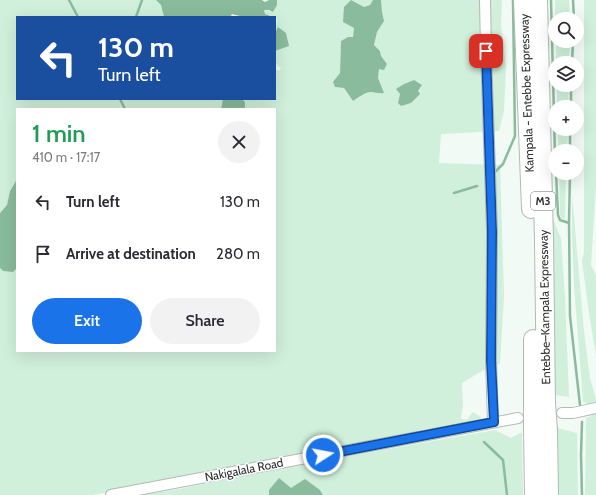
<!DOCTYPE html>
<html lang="en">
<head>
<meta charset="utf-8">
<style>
	body { margin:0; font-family:Cabin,sans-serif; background:#f2f2f3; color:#2b2b33; height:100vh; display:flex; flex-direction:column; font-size:15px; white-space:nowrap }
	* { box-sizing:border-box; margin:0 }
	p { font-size:13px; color:#7c7c81 }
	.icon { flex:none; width:22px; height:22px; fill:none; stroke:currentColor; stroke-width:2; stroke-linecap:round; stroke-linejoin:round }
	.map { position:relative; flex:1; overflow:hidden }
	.side { position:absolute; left:16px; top:108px; width:260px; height:244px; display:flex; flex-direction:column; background:#fff; border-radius:0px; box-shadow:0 4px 16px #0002 }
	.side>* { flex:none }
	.hud { position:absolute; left:16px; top:16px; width:260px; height:84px; border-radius:0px; box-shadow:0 4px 16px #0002; background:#1a4fa0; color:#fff; overflow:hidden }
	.controls { position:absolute; left:548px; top:12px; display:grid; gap:8px }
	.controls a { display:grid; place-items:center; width:36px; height:36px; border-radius:50%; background:#fff; box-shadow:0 4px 16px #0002; font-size:20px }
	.pin { position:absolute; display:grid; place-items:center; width:34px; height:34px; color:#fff; margin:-17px; border-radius:8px; box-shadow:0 2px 6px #0006 }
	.me { position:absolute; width:44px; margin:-22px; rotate:79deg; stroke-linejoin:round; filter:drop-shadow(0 0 3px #0008) }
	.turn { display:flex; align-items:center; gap:14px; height:84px; padding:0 16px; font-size:18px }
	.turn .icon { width:52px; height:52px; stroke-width:2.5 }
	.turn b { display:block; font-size:28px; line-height:34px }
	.round { display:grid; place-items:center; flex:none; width:42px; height:42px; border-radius:21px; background:#f2f2f3 }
	.overview { display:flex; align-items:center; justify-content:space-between; height:68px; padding:0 16px }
	h1 { font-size:24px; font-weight:600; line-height:30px; color:#1e9e55 }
	.primary-button { display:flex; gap:8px; margin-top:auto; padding:8px 16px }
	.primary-button a { flex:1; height:46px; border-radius:24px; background:#1a73e8; color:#fff; font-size:16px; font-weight:600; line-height:46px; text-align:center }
	.primary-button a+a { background:#f2f2f3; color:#2b2b33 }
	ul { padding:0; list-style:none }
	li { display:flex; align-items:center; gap:12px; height:52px; padding:0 16px }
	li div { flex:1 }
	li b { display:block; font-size:15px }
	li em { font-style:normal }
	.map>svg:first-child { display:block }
	.green { fill:#d0f0db; fill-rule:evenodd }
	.water { fill:#8abb9c }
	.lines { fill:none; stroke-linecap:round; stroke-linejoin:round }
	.stream { stroke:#8abb9c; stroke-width:2.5 }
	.minor-casing { stroke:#b2bab4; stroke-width:12 }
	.motorway-casing { stroke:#b2bab4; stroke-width:20 }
	.minor { stroke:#fff; stroke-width:10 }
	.motorway { stroke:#fff; stroke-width:18 }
	.motorway-bridge-casing { stroke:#b2bab4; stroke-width:20; stroke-linecap:butt }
	.motorway-bridge { stroke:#fff; stroke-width:18 }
	.route-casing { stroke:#114b97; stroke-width:10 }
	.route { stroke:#1a73e8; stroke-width:7 }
	.labels { text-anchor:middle; stroke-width:3; stroke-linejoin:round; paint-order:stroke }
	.shield { fill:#fff; stroke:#6b6e6d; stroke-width:1 }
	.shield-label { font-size:11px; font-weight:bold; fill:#2c302e }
	.street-label { font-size:12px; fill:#2c302e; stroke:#fff }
</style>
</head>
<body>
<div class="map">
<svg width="596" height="495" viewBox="0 0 596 495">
	<rect width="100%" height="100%" fill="#f1faf4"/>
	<path class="green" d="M0,0H156L161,5L164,17H17V99H223L221,108L223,109H17V180L16,181L10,191L7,205L0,213Z
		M277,0H373L371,5L364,7L351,0L354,28L353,37L348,38L341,41L340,73L335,87L344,88L353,101C358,98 365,92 371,92C376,92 378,94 383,93L378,78L379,69L387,64L381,56L380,51L374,45L377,32L384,21L382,12L381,0H502L501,24L506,68L504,111L499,131L441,134L439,163L500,165L504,296L500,363L498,365L487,368L462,383L463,404L461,419L467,420L473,412L481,417L480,422L424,429L406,434L93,495H0V268L3,271L13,272L17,268V351H275V109H245V102L242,99H275V70H280L281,68L275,63V51L284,48L278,28L275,33V27L276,26L277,19L275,18V17H273L265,14L264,10L271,11L273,12L277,5ZM414,80L422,85L411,103L400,106L398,103L400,94L404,84Z
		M555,0H569L570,19H555Z
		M584,0H596V184L591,265L596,275V355L589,313L582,261L584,253Z
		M556,41H570L569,63H556Z
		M557,85H569L568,107H557Z
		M558,129H568L567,151H558Z
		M559,173H566L565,219L561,218L560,214Z
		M572,194L584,331L590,378L596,399V402L589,405L583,401L574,286L572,237Z
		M553,219L561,238L565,297L569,397L555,395Z
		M596,414V495H585L586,418Z
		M557,428L577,433L578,495H557Z
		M495,430L511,438L522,432L523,495H323L320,490L291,488L269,490V495H142L179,489L282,468Z"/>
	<path class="water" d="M156,0H262L265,2L269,0H277V5L273,12L269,10H264L265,14L273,17H241L240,16L232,14L230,17H164L161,5Z
		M351,0L364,7L370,5L373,0H381L382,12L384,21L377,32L374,45L380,51L381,56L387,64L384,70L379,69L378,78L384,93C378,94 375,92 371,92C365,92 358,98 353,101L344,88L335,87L333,82L340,73L341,41L348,37H353L354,28L343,22L344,7Z
		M278,27L286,33L289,46L275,51V33Z
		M414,80L422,85L418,91L420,94L411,103L401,106L398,103L400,94L396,89L404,84Z
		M223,99H242L245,102V109H221Z
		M17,180V268L13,272L3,271L0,268V213L7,205L10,191L16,181Z
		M279,478L291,488L305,479L320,490L323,495H269V490Z"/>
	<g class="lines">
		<path class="stream" d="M69,0L78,17
			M551,0L555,154
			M573,0L574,19
			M136,17L142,0
			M572,63L573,41
			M120,99L125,109
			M571,107V85
			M570,151V129
			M496,171L503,164L515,136L513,0
			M556,173L558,215L560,220L569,223
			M570,173L569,221L570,316L580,405
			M454,193L477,186
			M484,442L503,460L507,495
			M582,495L581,455L582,422"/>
		<g class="minor-casing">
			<path id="minor" d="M485,0L486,51L492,232L491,360L493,422
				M562,413H573L596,408
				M111,495L518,418"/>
		</g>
		<g class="motorway-casing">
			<path id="motorway" d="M523,0L531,209
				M538,0L544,240L546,403
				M533,402V339
				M533,429L534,495
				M548,430L549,495"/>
		</g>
		<use href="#minor" class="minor"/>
		<use href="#motorway" class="motorway"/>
		<g class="motorway-bridge-casing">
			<path id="motorway-bridge" d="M533,402V429
				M546,403L548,430"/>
		</g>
		<use href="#motorway-bridge" class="motorway-bridge"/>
	</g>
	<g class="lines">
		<g class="route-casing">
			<path id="route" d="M323,455L494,422L491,360L492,232L486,51"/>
		</g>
		<use href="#route" class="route"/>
	</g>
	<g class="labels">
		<rect class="shield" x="531" y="192" width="24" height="18" rx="3"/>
		<g class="shield-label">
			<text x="543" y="205">M3</text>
		</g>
		<g class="street-label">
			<text transform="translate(527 93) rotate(-92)" y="4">Kampala - Entebbe Expressway</text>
			<text transform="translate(545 307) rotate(-91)" y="4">Entebbe–Kampala Expressway</text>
			<text transform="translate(244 470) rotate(-11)" y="4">Nakigalala Road</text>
		</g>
	</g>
</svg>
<div class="controls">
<a><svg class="icon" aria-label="search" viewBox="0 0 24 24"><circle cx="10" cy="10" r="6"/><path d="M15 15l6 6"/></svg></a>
<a><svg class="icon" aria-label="layers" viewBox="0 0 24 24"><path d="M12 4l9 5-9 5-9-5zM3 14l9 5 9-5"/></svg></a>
<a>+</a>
<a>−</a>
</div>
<div class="pin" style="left:486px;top:51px;background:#d93025"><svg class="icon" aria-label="arrive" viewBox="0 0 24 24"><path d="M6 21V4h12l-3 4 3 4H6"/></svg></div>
<svg class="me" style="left:323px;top:455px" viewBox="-20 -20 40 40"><circle r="17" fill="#1a73e8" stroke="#fff" stroke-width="3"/><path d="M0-11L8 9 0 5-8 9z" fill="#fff"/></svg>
<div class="hud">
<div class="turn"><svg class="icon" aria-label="left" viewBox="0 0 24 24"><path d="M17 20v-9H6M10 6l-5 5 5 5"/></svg><div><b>130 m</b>Turn left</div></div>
</div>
<section class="side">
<div class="overview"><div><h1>1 min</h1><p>410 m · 17:17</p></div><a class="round"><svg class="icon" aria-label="close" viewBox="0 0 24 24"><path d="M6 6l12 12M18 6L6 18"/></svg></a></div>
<ul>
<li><svg class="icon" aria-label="left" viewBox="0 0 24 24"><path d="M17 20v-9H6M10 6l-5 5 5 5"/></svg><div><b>Turn left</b></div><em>130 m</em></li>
<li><svg class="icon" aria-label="arrive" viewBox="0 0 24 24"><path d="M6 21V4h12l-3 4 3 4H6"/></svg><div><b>Arrive at destination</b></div><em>280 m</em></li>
</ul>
<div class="primary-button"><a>Exit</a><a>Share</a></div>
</section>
</div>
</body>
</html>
